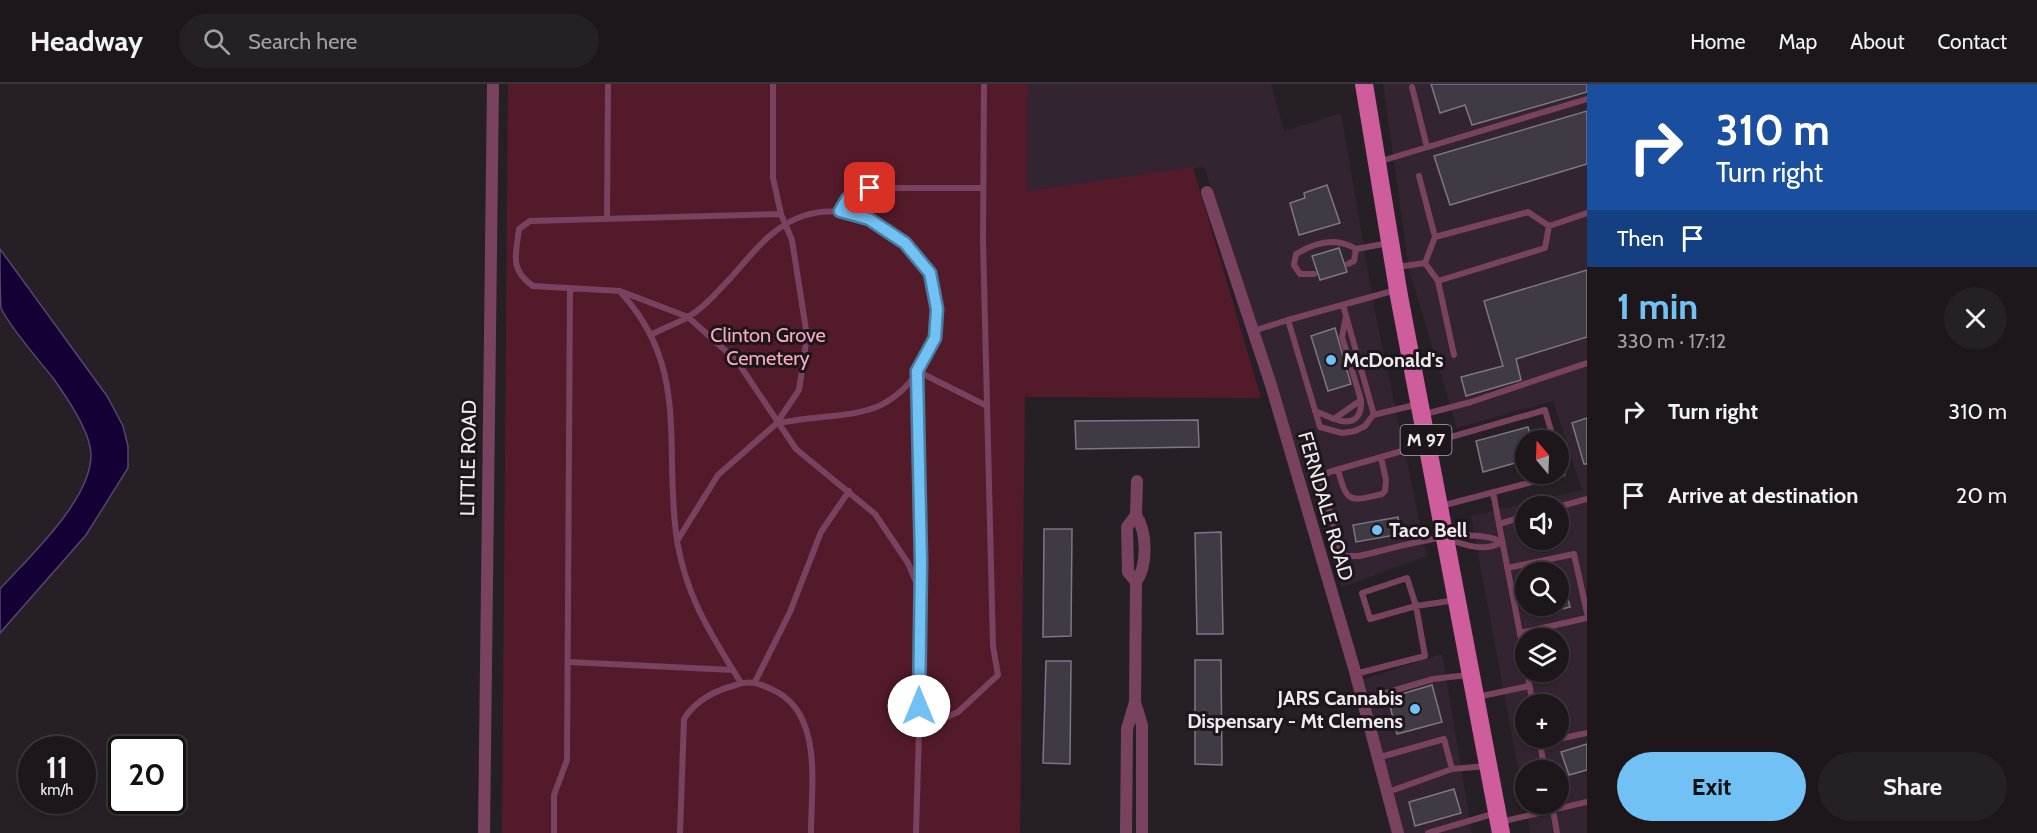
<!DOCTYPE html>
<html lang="en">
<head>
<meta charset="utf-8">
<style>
	body { margin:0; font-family:Cabin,sans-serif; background:#252025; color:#f1f3f6; height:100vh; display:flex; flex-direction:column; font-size:22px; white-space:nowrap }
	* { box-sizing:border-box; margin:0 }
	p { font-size:20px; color:#a09fa3 }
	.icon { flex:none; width:33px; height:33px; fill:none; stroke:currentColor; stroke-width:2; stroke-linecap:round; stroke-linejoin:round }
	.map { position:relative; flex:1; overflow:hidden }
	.drawer { display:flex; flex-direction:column; background:#1d171c; width:450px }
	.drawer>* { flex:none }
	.banner { background:#1a4fa0; color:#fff; overflow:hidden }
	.needle { width:39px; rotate:341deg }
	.tools { position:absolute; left:1515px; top:346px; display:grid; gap:12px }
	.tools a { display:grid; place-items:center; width:54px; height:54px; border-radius:50%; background:#1d171c; box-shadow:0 2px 4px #0004,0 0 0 2px #3b363b; font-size:30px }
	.speed { position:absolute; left:18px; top:652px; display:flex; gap:12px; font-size:30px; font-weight:700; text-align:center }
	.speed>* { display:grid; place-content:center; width:78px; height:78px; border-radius:50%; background:#1d171c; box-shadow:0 2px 4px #0004,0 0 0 2px #3b363b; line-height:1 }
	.speed small { font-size:15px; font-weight:400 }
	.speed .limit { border:3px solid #111; border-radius:9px; background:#fff; color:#111 }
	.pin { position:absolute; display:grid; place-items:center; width:51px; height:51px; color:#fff; margin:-26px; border-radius:12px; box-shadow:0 3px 9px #0006 }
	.me { position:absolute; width:66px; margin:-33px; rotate:0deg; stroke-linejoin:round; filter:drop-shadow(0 0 4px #0008) }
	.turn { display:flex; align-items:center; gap:21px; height:126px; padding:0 30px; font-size:27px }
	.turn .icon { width:78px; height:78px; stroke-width:2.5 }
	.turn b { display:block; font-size:42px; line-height:51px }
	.then { display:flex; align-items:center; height:57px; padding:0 30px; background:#0003; gap:12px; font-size:22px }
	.round { display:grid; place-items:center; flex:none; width:63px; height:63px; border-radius:32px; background:#252025 }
	.head { display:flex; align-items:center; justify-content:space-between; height:102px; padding:0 30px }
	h1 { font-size:36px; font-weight:700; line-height:45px; color:#72c1f5 }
	.cta { display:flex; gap:12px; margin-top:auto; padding:12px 30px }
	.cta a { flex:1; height:69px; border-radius:36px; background:#72c1f5; color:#111; font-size:24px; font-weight:700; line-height:69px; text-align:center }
	.cta a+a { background:#252025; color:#f1f3f6 }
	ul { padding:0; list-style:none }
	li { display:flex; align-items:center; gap:18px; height:84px; padding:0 30px }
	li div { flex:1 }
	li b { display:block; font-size:22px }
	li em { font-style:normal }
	header { display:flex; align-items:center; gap:36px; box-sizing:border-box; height:84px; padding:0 30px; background:#1d171c; border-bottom:2px solid #3b363b }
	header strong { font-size:28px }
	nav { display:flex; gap:33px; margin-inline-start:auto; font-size:21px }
	.search { width:420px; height:54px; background:#252025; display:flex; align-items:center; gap:15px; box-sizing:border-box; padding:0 21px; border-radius:33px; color:#a09fa3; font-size:22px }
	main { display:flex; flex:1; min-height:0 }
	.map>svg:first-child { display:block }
	.built { fill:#322430; fill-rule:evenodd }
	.green { fill:#531b2a }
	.water { fill:#140035; stroke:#56466d; stroke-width:1.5 }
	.building { fill:#403a44; stroke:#7e7783; stroke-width:1.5 }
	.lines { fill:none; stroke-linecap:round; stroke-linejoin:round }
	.lane { stroke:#79425f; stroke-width:6 }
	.street { stroke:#79425f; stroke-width:12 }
	.primary { stroke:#ce5d9b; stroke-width:18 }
	.route-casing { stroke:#4a7d9f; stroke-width:15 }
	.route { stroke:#72c1f5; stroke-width:10 }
	.poi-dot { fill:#72c1f5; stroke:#1e161d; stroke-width:2 }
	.labels { text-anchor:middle; stroke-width:6; stroke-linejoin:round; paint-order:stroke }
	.shield { fill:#1e161d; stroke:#b1aab0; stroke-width:1.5 }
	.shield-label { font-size:18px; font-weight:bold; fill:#f0eaef }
	.park-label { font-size:20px; fill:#faabba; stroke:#1e161d }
	.poi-label { font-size:20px; font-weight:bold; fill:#f0eaef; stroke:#1e161d; text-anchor:start }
	.street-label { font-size:20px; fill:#f0eaef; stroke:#1e161d }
</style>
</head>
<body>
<header>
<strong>Headway</strong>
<div class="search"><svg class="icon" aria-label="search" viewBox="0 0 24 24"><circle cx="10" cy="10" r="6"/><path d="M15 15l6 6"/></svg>Search here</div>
<nav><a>Home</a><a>Map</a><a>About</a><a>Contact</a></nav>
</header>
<main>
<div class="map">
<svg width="1587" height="749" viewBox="0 0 1587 749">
	<rect width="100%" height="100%" fill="#271f26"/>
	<path class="built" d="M1028,0H1271L1284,47L1341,29L1375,228L1427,472L1342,503L1204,83L1027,107Z
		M1383,0H1587V749H1530L1471,432L1582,406L1553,317L1457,344L1409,186ZM1526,423H1558V456H1526ZM1526,489H1558V522H1526ZM1526,555H1558V588H1526ZM1526,621H1558V654H1526ZM1526,687H1558V720H1526Z
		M1442,570L1472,749H1400L1364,595Z"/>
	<path class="green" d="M508,0H1028L1027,107L1193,83L1261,314L1025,313L1020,749H502Z"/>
	<path class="water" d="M0,165L107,312L123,342L128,362V384L86,451L0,549V505C29,473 91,416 91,371C91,348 66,312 53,294C38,275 11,245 1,224C0,213 0,178 0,165Z"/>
	<path class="building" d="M1431,0H1587V8L1472,41L1465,21L1440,29Z
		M1587,27V80L1450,121L1434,72Z
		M1327,101L1340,139L1299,151L1290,119L1305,114L1304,109Z
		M1339,164L1347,188L1320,196L1312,172Z
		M1587,186V253L1516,275L1521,296L1466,312L1461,293L1503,282L1484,217Z
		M1335,244L1351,300L1328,307L1311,252Z
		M1587,334V380H1584L1572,339Z
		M1198,336L1199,363L1076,365L1075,337Z
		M1528,343L1532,357H1526V376L1483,388L1476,357Z
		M1398,433L1401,450L1356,458L1353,441Z
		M1044,445H1072L1071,552L1043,553Z
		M1221,448L1223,550H1197L1195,449Z
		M1562,490L1570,523L1558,526V491Z
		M1195,576H1221L1222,681L1195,680Z
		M1046,577H1071L1070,680L1043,679Z
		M1432,601L1442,638L1397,650L1388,614Z
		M1587,660V686L1569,691L1561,668Z
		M1454,705L1461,729L1415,742L1409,718Z"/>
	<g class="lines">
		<path class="lane" d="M1412,3L1427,63
			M1378,78L1587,15
			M1419,92L1435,153
			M840,127L847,115L870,104H983
			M781,130L530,137L519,145C516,171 509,185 533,202L620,207L688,233L737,277L796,365L875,430L908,479L919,505V646
			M607,135L608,0
			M1356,165L1389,159
			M1425,179L1438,197L1545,164L1549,142
			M1397,183L1425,179L1435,153L1528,128L1549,142L1587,129
			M1314,190H1300L1294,181L1296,170C1314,159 1336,152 1356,165L1354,177L1348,180
			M1438,197L1454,271
			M1396,206L1288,236L1320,343L1342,349L1355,347L1365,342L1373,331L1419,320
			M622,210C691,285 663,366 677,456
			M1343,221L1374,331
			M1253,247L1288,236
			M651,251C663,244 676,240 688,233C700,226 713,213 722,203C747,178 767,144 803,132C845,118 889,139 916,172C920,177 927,183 930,189C950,236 926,300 879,322C849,335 808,331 776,340
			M1315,327L1334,335L1361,316L1342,253L1346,232
			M1425,330L1471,318L1587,279
			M1334,335C1353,342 1362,334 1361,316
			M1338,386C1347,419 1349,418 1382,410L1385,407L1386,396L1381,373
			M1493,408L1499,440
			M1441,422L1563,390L1558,373
			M1558,423L1587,415
			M1526,432L1499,440L1526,581
			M1449,455C1466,462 1486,468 1502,458
			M1502,458C1469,440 1396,464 1359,472H1346L1340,465L1321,395L1329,388L1545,326L1554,357
			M1507,484L1574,470L1587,529
			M920,501L917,287L987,322
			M1520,549L1587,534
			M568,578L733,586
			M1527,588L1533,621
			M1355,590L1425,572L1416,522L1407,494L1362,509L1370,535L1416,522L1456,516
			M755,598L790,528L821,448L849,407
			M741,599C711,550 687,515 677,457L718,391L776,340L799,306L807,252L792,156L781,130L773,94V0
			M1477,613L1529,602
			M1362,616L1433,595L1468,591
			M1539,654L1545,687
			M1540,659L1587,649
			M1377,674L1444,655L1452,685
			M1388,708L1452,685L1487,682
			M1552,720L1557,749
			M1500,738L1587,718
			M554,749V711L567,676L570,204
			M680,749L684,635C696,616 714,607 736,601C749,596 758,599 771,605C824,627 811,702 811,749
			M916,749L919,646L958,628L998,591L993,562L983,157L984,0
			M1428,749L1496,729"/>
		<path class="street" d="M1207,108L1271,301L1354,584L1398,749
			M1136,431C1147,448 1148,481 1136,498L1135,618L1142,641V749
			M1136,498L1128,488L1127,443L1136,431L1137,397
			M484,749L493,0
			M1126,749L1127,645L1135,618"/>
		<path class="primary" d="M1364,0L1399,212L1501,749"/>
	</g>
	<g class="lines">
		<g class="route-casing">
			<path id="route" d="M870,104L847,115L840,127L869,135L905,159L930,189L937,225L935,254L917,287L921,478L919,622"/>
		</g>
		<use href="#route" class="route"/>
	</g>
	<g class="poi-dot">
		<circle cx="1331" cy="276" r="6"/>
		<circle cx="1377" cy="446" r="6"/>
		<circle cx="1415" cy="625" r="6"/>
	</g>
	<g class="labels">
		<rect class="shield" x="1400.5" y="341" width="51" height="30" rx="4.5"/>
		<g class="shield-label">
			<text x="1426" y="362">M 97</text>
		</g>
		<g class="park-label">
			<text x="768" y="258">Clinton Grove<tspan x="768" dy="23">Cemetery</tspan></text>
		</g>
		<g class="poi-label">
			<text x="1343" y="283">McDonald's</text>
			<text x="1389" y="453">Taco Bell</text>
			<text x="1403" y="621" text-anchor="end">JARS Cannabis<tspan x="1403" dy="23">Dispensary - Mt Clemens</tspan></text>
		</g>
		<g class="street-label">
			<text transform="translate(468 374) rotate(-89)" y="7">LITTLE ROAD</text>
			<text transform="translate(1326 422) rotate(74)" y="7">FERNDALE ROAD</text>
		</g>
	</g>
</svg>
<div class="tools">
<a><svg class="needle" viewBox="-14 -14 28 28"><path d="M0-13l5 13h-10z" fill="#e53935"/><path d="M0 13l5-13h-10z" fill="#a09fa3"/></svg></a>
<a><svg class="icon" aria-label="sound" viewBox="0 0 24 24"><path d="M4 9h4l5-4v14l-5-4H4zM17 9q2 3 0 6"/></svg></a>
<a><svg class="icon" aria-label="search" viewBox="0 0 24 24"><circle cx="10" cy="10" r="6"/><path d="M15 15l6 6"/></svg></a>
<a><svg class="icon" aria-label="layers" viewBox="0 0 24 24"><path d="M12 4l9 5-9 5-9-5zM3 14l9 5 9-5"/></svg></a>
<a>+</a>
<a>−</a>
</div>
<div class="speed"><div>11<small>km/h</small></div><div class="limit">20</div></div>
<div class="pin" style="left:870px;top:104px;background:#d93025"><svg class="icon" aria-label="arrive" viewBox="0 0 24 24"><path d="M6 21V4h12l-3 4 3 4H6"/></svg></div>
<svg class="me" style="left:919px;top:622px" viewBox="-20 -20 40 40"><circle r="19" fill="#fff"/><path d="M0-13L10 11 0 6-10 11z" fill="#72c1f5"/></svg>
</div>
<section class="drawer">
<div class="banner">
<div class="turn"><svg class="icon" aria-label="right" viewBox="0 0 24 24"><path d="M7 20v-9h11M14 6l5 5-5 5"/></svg><div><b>310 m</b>Turn right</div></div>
<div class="then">Then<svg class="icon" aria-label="arrive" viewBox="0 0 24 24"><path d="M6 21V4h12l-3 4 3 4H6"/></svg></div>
</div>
<div class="head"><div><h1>1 min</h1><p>330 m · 17:12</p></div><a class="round"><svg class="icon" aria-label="close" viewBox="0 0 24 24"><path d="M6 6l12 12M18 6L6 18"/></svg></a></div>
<ul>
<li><svg class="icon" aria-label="right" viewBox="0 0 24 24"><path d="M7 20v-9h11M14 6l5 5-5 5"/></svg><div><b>Turn right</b></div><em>310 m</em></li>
<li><svg class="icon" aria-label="arrive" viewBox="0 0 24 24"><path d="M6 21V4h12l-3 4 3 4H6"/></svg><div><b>Arrive at destination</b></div><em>20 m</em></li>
</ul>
<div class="cta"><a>Exit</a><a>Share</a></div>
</section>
</main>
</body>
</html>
